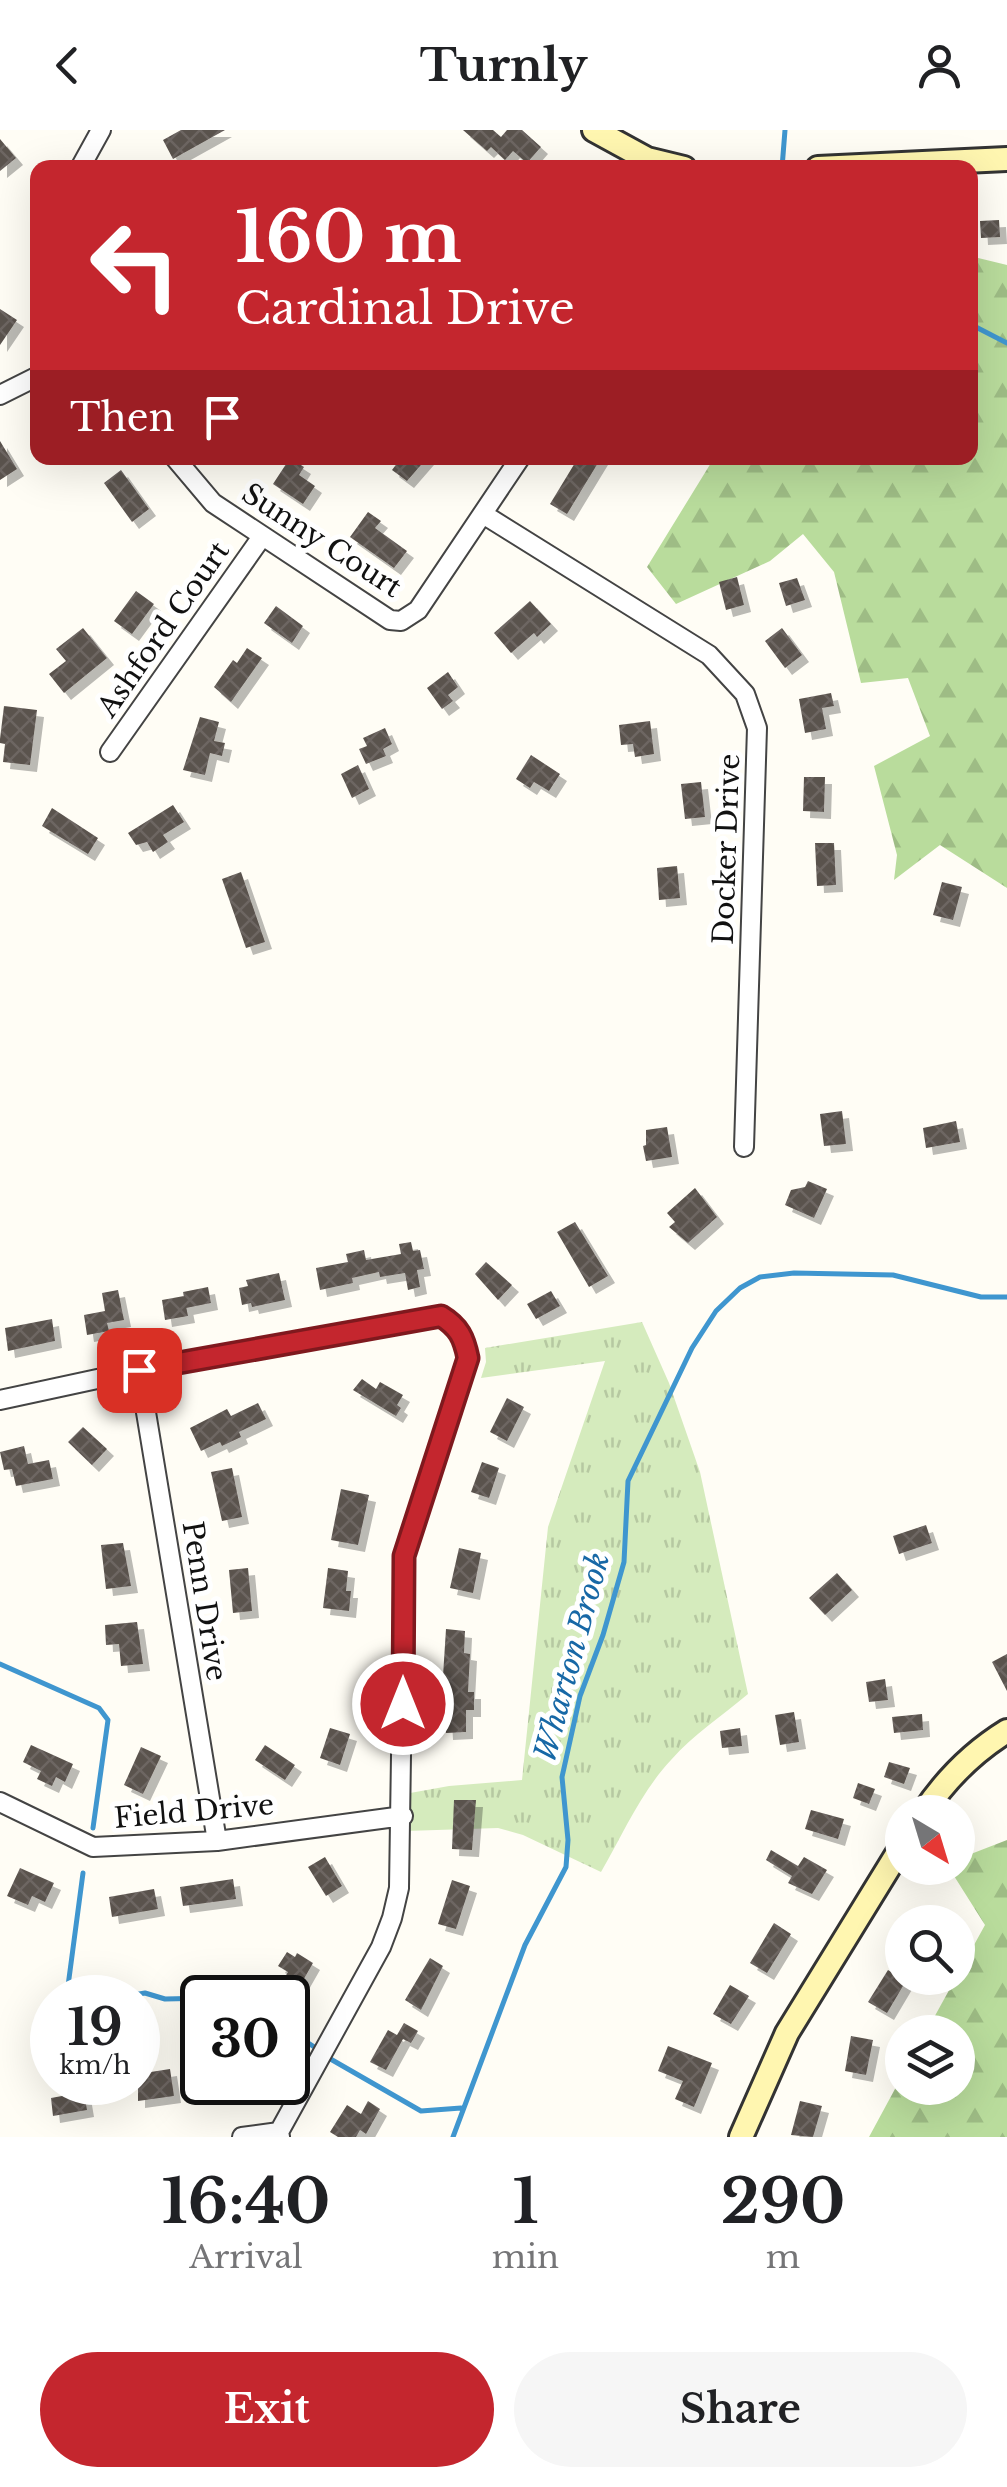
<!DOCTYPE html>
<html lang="en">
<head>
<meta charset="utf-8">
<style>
	body { margin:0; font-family:"Libre Baskerville",serif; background:#f6f6f6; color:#202124; height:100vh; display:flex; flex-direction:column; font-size:38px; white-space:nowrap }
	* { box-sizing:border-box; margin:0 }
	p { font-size:32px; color:#757577 }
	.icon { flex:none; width:55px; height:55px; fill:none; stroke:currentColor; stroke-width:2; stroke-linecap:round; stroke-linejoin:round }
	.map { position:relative; height:2007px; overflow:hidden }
	.sheet { display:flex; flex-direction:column; background:#fff; flex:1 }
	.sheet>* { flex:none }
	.hud { position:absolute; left:30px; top:30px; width:948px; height:305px; border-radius:20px; box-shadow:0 10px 40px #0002; background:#c4262e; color:#fff; overflow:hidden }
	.needle { width:65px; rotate:142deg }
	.buttons { position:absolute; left:885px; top:1665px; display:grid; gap:20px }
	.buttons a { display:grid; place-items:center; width:90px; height:90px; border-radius:50%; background:#fff; box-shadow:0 10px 40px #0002; font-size:50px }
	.speed { position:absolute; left:30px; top:1845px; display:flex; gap:20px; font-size:50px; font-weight:700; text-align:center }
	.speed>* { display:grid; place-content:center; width:130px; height:130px; border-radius:50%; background:#fff; box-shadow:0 10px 40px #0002; line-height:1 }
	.speed small { font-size:25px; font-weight:400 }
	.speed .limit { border:5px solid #111; border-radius:15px; background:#fff; color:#111 }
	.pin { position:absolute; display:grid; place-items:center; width:85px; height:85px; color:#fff; margin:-42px; border-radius:20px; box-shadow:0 5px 15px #0006 }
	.me { position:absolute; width:110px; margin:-55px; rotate:0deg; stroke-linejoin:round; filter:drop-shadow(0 0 8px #0008) }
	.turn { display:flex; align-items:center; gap:35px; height:210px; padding:0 40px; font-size:45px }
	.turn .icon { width:130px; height:130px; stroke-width:2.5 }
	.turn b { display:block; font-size:70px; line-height:85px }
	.then { display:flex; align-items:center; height:95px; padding:0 40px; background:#0003; gap:20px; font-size:38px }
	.eta { display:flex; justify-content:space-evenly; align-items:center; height:170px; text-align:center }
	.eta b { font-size:60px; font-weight:700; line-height:70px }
	.action { display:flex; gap:20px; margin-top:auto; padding:20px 40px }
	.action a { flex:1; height:115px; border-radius:60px; background:#c4262e; color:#fff; font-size:40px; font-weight:700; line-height:115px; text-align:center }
	.action a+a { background:#f6f6f6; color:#202124 }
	header { display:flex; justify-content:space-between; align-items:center; height:130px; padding:0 40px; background:#fff; font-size:45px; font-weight:700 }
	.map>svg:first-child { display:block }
	.grass { fill:url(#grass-tufts) }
	.forest { fill:url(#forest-firs) }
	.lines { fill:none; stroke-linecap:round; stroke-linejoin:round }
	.stream { stroke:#3f96cf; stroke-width:5 }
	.building { fill:url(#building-cross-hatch); filter:url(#shadow) }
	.street-casing { stroke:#444; stroke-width:22 }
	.secondary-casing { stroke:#333; stroke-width:28 }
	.street { stroke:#fff; stroke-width:18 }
	.secondary { stroke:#fff6b0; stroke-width:22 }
	.route-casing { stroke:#7f191e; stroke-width:25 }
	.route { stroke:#c4262e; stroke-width:18 }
	.labels { text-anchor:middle; stroke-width:10; stroke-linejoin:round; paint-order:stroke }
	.street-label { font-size:28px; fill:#111; stroke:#fff }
	.water-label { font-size:30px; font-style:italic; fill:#1768a6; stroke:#fff }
</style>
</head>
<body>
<header><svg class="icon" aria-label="back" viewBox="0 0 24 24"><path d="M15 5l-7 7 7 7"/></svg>Turnly<svg class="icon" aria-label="person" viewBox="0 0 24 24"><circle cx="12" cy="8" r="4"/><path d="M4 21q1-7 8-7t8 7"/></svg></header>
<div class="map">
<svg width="1007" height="2007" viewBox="0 0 1007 2007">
	<defs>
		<pattern id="grass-tufts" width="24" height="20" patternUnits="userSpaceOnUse" patternTransform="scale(2.5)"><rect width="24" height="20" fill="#d5ebbd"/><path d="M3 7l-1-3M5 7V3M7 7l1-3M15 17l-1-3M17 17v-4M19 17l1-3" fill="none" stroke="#b6c8a1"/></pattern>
		<pattern id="forest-firs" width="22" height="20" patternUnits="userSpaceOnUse" patternTransform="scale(2.5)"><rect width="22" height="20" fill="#b9dc9c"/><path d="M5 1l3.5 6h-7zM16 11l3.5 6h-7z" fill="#9ebc85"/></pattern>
		<pattern id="building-cross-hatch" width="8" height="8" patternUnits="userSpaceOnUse" patternTransform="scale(2.5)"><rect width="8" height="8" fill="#5a524d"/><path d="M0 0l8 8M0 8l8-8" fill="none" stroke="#6d6662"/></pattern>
		<filter id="shadow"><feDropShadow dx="7" dy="7" stdDeviation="0" flood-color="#0004"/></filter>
	</defs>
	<rect width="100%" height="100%" fill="#fffdf5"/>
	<path class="grass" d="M642,1192L669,1253L700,1342L748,1564C722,1586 694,1604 671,1630C641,1662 623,1704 601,1742L523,1705L498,1698L406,1701L399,1665L449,1656L522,1650L548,1397L605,1231L481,1248L486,1232L485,1218Z"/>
	<path class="forest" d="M970,126L1007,135V758L940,715L894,750L897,725L874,636L930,606L908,548L861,553L834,442L803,404L770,431L676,474L647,437L714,328H970Z
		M1007,1710V2007H869L902,1946V1958H958V1902H926L985,1795L949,1738H958V1729Z"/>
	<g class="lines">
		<path class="stream" d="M782,38L785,0
			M970,194L1007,213
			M0,1534L99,1578L108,1590L93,1698
			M72,1868L68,1856L83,1743
			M116,1868L145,1863L165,1869L210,1868
			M288,1900L319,1920
			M327,1927L421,1981L461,1978
			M453,2007L525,1815L566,1737L568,1710L562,1647L580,1566L603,1505L624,1432L628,1351L692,1218L716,1181L740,1158L760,1147L794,1143L893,1145L981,1167H1007"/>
	</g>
	<path class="building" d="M181,0H225L173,29L163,10Z
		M463,0H493L501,7L507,0H522L541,17L527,33L513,21L505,30L491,17L487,21Z
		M0,9L16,28L0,41Z
		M999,90L1000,107L981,108L980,91Z
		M0,179L17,190L0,215Z
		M0,311L17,339L0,350Z
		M290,328L304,337L299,345L315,356L303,374L273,354Z
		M401,328H427L407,351L392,340Z
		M578,328H601L567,384L550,374Z
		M121,340L149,379L132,392L104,353Z
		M368,382L381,391L375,398L407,421L394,438L350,407Z
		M737,447L744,475L726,480L719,452Z
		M797,448L805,470L786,476L779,453Z
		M136,461L154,474L132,504L114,491Z
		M530,471L551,494L537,507L534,503L511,523L494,503Z
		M276,476L303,496L292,513L264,493Z
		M83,498L107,528L64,563L49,544L66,531L56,519Z
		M782,498L802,525L785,538L765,511Z
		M247,518L262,528L231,572L214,557L233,530L237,533Z
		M448,542L458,557L448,565L453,571L442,579L427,558Z
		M831,563L834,576L822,578L826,599L805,603L799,569Z
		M4,576L37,580L30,635L3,632L5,614L0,613V609Z
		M200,587L219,592L214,611L225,613L222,626L210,623L205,645L183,640Z
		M650,591L654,624L635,627L633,614L621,615L619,595Z
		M385,598L392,614L383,619L386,626L366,634L359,619L367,616L363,608Z
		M531,625L560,644L549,661L534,652L530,658L516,649Z
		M358,635L369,659L352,668L341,644Z
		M804,647H825L824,682L803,681Z
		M701,652L705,687L685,689L681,654Z
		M173,675L184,692L163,705L168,712L153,722L147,712L136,715L128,703Z
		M52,678L98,708L88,724L42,696Z
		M815,713H834L836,755L817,756Z
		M677,736L680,768L659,770L657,738Z
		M241,742L265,812L246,818L222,749Z
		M942,752L962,757L953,790L933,785Z
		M842,981L846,1014L824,1016L820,984Z
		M956,991L960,1012L926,1018L923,998Z
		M667,997L672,1027L646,1031L643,1016L646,1015V1000Z
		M808,1051L827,1059L814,1088L785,1075L791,1060L805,1057Z
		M695,1058L717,1087L688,1113L669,1097L675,1092L667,1083Z
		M575,1092L608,1146L589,1157L557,1102Z
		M411,1112L413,1121L420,1120L424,1139L417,1140L420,1157L408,1160L405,1143L380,1147L379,1142L352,1148L353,1153L320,1160L316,1138L348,1132L346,1124L364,1120L366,1130L401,1124L399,1114Z
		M486,1132L512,1155L498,1170L475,1144Z
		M279,1143L285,1170L252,1177L251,1173L242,1175L239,1158L248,1156L246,1150Z
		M208,1157L211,1173L186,1178L183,1162Z
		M118,1160L124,1190L107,1193L109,1201L87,1205L84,1185L105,1181L102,1163Z
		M551,1161L560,1176L536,1189L527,1174Z
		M184,1166L188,1186L165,1190L162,1170Z
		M52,1189L55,1211L8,1221L5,1198Z
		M362,1249L376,1259L380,1252L403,1265L397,1275L401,1278L396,1286L353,1260Z
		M507,1268L524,1277L507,1311L490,1302Z
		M258,1273L266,1289L239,1302L241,1307L222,1316L220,1312L201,1321L190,1298L227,1279L231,1286Z
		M83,1297L107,1319L92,1335L68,1312Z
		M24,1316L28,1334L49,1330L53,1349L16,1356L12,1339L4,1340L0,1322Z
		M482,1332L499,1338L489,1368L471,1362Z
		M232,1338L242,1387L222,1391L211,1342Z
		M341,1359L369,1365L358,1415L331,1410Z
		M926,1395L932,1413L899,1424L893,1406Z
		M123,1413L131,1456L106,1459L101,1415Z
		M459,1418L481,1423L473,1463L450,1458Z
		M248,1438L252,1481L233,1483L229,1440Z
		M328,1438L348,1441L346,1461H351L349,1481L323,1478Z
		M837,1443L852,1460L825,1485L809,1468Z
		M137,1492L143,1534L121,1536L119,1514L106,1515L105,1495Z
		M446,1499L465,1501L464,1523L470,1524L468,1562H474V1580H466V1602L446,1603L443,1546Z
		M1007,1524V1561L992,1532Z
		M885,1549L888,1570L869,1572L866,1552Z
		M794,1582L799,1612L780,1615L775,1585Z
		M922,1584L923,1600L894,1603L892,1587Z
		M330,1598L350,1604L340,1635L320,1628Z
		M740,1598L742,1616L722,1618L720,1601Z
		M31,1615L73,1634L65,1652L56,1647L52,1656L37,1649L41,1641L23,1632Z
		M265,1615L295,1635L285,1650L255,1630Z
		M141,1617L161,1626L143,1664L124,1655Z
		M889,1632L910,1638L904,1654L884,1647Z
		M858,1653L875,1659L869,1674L853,1668Z
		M454,1670H476L472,1720L452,1719Z
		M811,1680L844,1689L838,1709L805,1699Z
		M771,1720L798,1736L804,1727L827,1740L812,1764L788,1753L792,1746L766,1730Z
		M325,1727L342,1756L326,1766L308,1737Z
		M20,1738L54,1753L45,1772L32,1766L28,1775L7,1766Z
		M233,1749L236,1769L183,1776L180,1757Z
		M452,1750L470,1756L456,1799L438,1794Z
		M154,1759L158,1779L112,1787L109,1767Z
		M774,1793L791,1804L767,1843L750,1833Z
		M287,1822L295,1827L297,1823L313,1833L293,1868H272L288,1842L278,1836Z
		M430,1828L443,1836L421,1880L405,1870Z
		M888,1840L906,1851L887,1883L868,1872Z
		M730,1855L749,1866L731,1894L713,1884Z
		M404,1893L418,1901L411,1913L403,1909L386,1940L370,1932L388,1900L397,1905Z
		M851,1906L873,1910L866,1945L845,1941Z
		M668,1916L712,1933L694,1977L675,1969L683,1951L658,1941Z
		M170,1939L174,1966L138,1971V1944Z
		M84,1962L87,1980L53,1986L51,1968Z
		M368,1971L380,1979L366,2004L360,2000L356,2007H338L330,2002L347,1975L361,1984Z
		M800,1971L822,1976L813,2007L791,2005Z"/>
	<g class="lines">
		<g class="street-casing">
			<path id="street" d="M80,38L101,0
				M0,265L38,246
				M175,328L213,373L390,490L401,491L418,480L520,328
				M483,384L709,525L745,564L757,598L744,1017
				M110,622L261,408
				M139,1240L217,1711
				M0,1270L139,1240L441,1186C459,1198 464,1208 468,1228L404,1426L399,1758L392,1788L381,1817L279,2002L280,2007
				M0,1672L93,1717L217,1711L403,1686
				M242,2007L279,2002"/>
		</g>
		<g class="secondary-casing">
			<path id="secondary" d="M594,0L647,29L684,38
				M818,38L1007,29
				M924,1682C946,1649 973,1622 1007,1601
				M741,2007L787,1903L902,1716"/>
		</g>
		<use href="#street" class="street"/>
		<use href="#secondary" class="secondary"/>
	</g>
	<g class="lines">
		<g class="route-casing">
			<path id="route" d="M139,1240L441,1186C459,1197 464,1208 468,1228L404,1426L403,1574"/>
		</g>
		<use href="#route" class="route"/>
	</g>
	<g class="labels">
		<g class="street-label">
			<text transform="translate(322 410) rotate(33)" y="10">Sunny Court</text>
			<text transform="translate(163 499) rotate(-55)" y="10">Ashford Court</text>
			<text transform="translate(726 719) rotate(-88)" y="10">Docker Drive</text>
			<text transform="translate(205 1471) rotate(81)" y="10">Penn Drive</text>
			<text transform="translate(194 1681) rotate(-5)" y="10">Field Drive</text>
		</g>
		<g class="water-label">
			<text transform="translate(572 1527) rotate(-75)" y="10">Wharton Brook</text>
		</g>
	</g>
</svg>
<div class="buttons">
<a><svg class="needle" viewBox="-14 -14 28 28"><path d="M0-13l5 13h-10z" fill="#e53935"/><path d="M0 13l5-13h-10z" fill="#757577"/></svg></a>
<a><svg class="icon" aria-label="search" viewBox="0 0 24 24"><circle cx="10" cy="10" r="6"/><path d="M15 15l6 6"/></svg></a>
<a><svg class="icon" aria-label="layers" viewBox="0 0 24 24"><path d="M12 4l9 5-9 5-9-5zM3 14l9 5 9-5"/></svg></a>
</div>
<div class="speed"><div>19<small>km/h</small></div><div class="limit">30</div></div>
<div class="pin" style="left:139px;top:1240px;background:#d93025"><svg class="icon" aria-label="arrive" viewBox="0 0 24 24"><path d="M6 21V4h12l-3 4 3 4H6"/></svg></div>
<svg class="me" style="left:403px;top:1574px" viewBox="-20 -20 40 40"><circle r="17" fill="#c4262e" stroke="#fff" stroke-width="3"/><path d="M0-11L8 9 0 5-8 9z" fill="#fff"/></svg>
<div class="hud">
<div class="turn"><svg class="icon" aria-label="left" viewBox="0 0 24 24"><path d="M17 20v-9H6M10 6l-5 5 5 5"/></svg><div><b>160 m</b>Cardinal Drive</div></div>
<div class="then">Then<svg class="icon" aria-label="arrive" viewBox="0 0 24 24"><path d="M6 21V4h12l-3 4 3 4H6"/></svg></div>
</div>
</div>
<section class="sheet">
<div class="eta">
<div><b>16:40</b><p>Arrival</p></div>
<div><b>1</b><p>min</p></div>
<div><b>290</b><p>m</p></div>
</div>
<div class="action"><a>Exit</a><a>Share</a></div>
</section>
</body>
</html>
